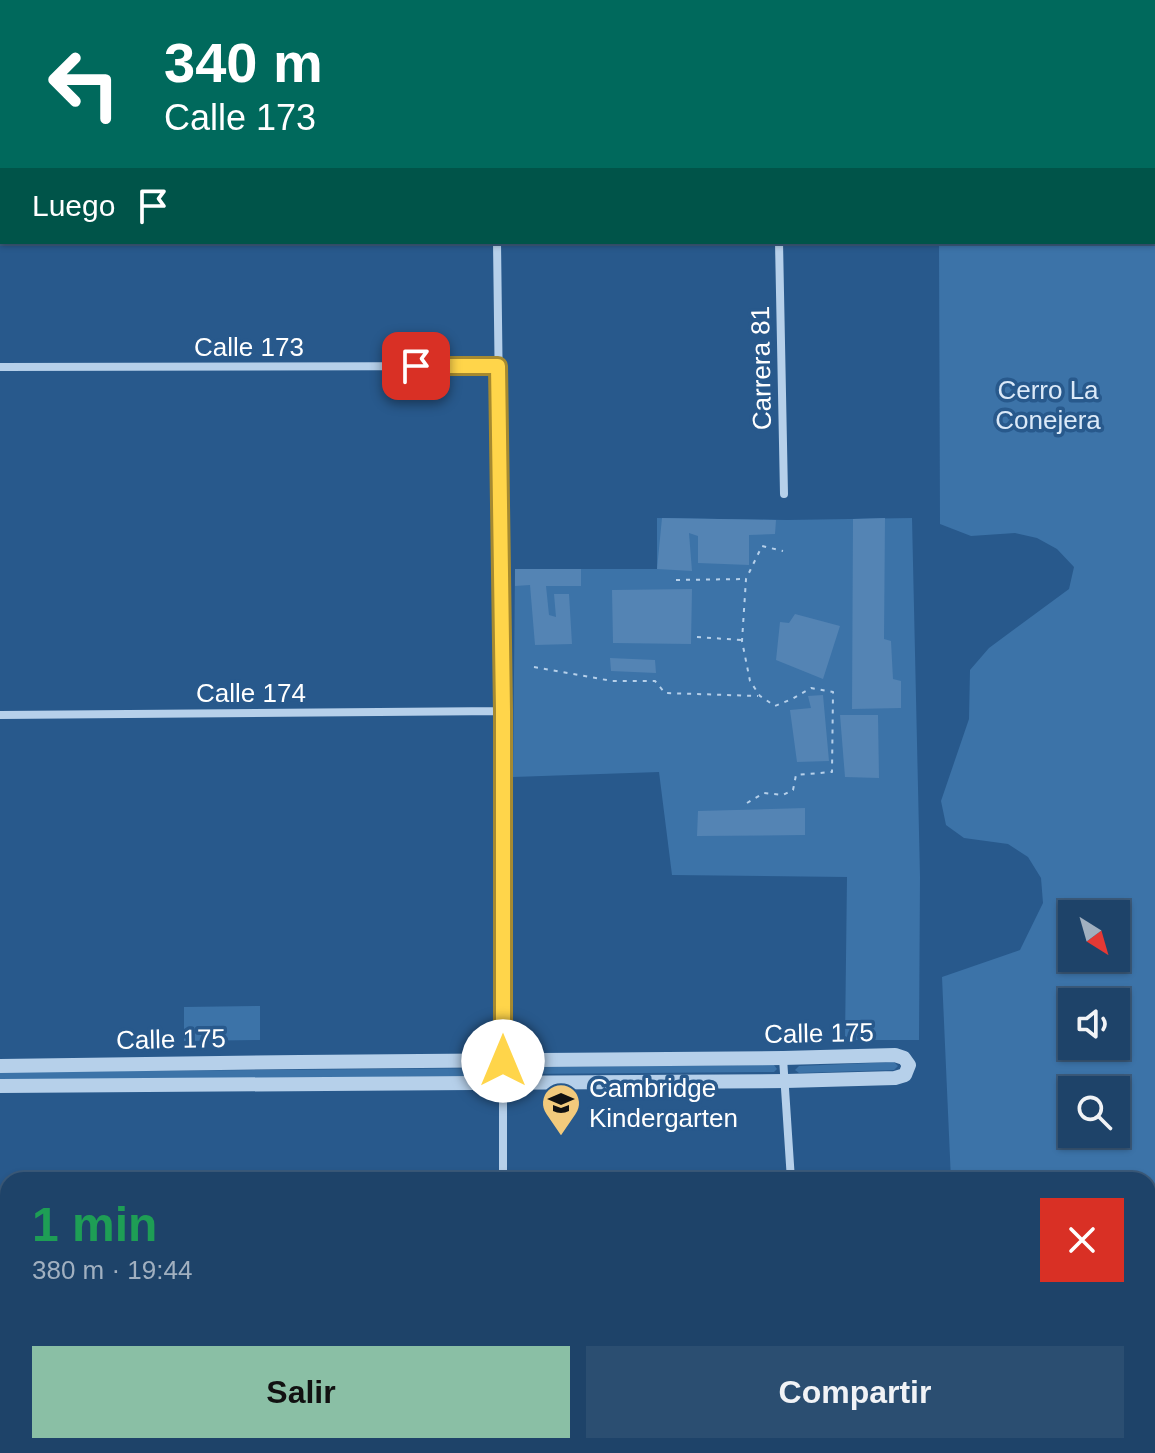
<!DOCTYPE html>
<html lang="es">
<head>
<meta charset="utf-8">
<style>
	body { margin:0; font-family:Helvetica,sans-serif; background:#2b4e71; color:#f1f3f6; height:100vh; display:flex; flex-direction:column; font-size:30px; white-space:nowrap }
	* { box-sizing:border-box; margin:0 }
	p { font-size:26px; color:#a1b0c0 }
	.icon { flex:none; width:44px; height:44px; fill:none; stroke:currentColor; stroke-width:2; stroke-linecap:round; stroke-linejoin:round }
	.map { position:relative; flex:1; overflow:hidden }
	.details { position:absolute; left:0px; top:1172px; width:1156px; height:282px; display:flex; flex-direction:column; background:#1e4369; border-radius:24px 24px 0 0; box-shadow:0 2px 6px #0004,0 0 0 2px #3c5c7d }
	.details>* { flex:none }
	.guide { position:absolute; left:0px; top:0px; width:1156px; height:244px; box-shadow:0 2px 6px #0004,0 0 0 2px #3c5c7d; background:#00695c; color:#fff; overflow:hidden }
	.needle { width:52px; rotate:143deg }
	.fabs { position:absolute; left:1058px; top:900px; display:grid; gap:16px }
	.fabs a { display:grid; place-items:center; width:72px; height:72px; border-radius:0px; background:#1e4369; box-shadow:0 2px 6px #0004,0 0 0 2px #3c5c7d; font-size:40px }
	.pin { position:absolute; display:grid; place-items:center; width:68px; height:68px; color:#fff; margin:-34px; border-radius:16px; box-shadow:0 4px 12px #0006 }
	.me { position:absolute; width:88px; margin:-44px; rotate:0deg; stroke-linejoin:round; filter:drop-shadow(0 0 6px #0008) }
	.turn { display:flex; align-items:center; gap:28px; height:168px; padding:0 32px; font-size:36px }
	.turn .icon { width:104px; height:104px; stroke-width:2.5 }
	.turn b { display:block; font-size:56px; line-height:68px }
	.then { display:flex; align-items:center; height:76px; padding:0 32px; background:#0003; gap:16px; font-size:30px }
	.round { display:grid; place-items:center; flex:none; width:84px; height:84px; border-radius:0px; background:#2b4e71 }
	.headline { display:flex; align-items:center; justify-content:space-between; height:136px; padding:0 32px }
	h1 { font-size:48px; font-weight:600; line-height:60px; color:#1e9e55 }
	.action { display:flex; gap:16px; margin-top:auto; padding:16px 32px }
	.action a { flex:1; height:92px; border-radius:0px; background:#8abfa5; color:#111; font-size:32px; font-weight:600; line-height:92px; text-align:center }
	.action a+a { background:#2b4e71; color:#f1f3f6 }
	.map>svg:first-child { display:block }
	.green { fill:#3c73a8; fill-rule:evenodd }
	.building { fill:#5484b4 }
	.lines { fill:none; stroke-linecap:round; stroke-linejoin:round }
	.path { stroke:#b6d0ea; stroke-width:2; stroke-dasharray:4 6; stroke-linecap:butt }
	.minor { stroke:#b6d0ea; stroke-width:8 }
	.tertiary { stroke:#b6d0ea; stroke-width:14 }
	.secondary { stroke:#e1ecf8; stroke-width:16 }
	.route-casing { stroke:#a68a30; stroke-width:20 }
	.route { stroke:#ffd54a; stroke-width:14 }
	.labels { text-anchor:middle; stroke-width:7; stroke-linejoin:round; paint-order:stroke }
	.street-label { font-size:26px; fill:#fff; stroke:#28598c }
	.park-label { font-size:26px; fill:#dbe9f8; stroke:#28598c }
	.poi-label { font-size:26px; fill:#fff; stroke:#28598c; text-anchor:start }
</style>
</head>
<body>
<div class="map">
<svg width="1155" height="1453" viewBox="0 0 1155 1453">
	<rect width="100%" height="100%" fill="#28598c"/>
	<path class="green" d="M0,0H386L377,2H2V15H0Z
		M939,0H1155V1453H1062L1066,1446H1148V1180H951L942,977L1020,950L1043,903L1041,878L1028,857L1008,844L964,838L946,825L941,801L969,719L970,670L989,648L1069,589L1074,567L1057,549L1037,538L1015,533L971,536L940,524L939,242H1154V2H939ZM1072,914H1116V958H1072ZM1072,1002H1116V1046H1072ZM1072,1090H1116V1134H1072Z
		M657,518L787,520L912,518L920,877L919,1040H845L847,877L672,875L659,772L513,777L515,569H657Z
		M260,1006V1040L184,1041V1007Z
		M894,1062L898,1066L894,1070L799,1073L795,1070L799,1066Z
		M774,1065L777,1069L774,1072L522,1074L518,1071L522,1067Z
		M491,1068L494,1072L491,1076L0,1080V1072Z"/>
	<path class="building" d="M662,518L776,520L775,534L749,535V565L698,563V536L689,533L692,571L657,569Z
		M885,518L884,639L891,641L893,679L901,681V708L852,709L853,519Z
		M515,569H581V586H546L549,615L556,617L554,594H569L572,644L535,645L530,585L515,586Z
		M692,589L691,644L613,643L612,590Z
		M795,614L840,626L823,679L776,660L780,622L789,623Z
		M610,658L655,660L656,673L611,671Z
		M823,695L829,761L797,762L790,710L811,708L808,696Z
		M840,715H878L879,778L845,777Z
		M805,808V835L697,836L698,811Z"/>
	<g class="lines">
		<path class="path" d="M676,580L745,579
			M697,637L741,640
			M534,667L612,681H655L665,693L758,696
			M747,803L764,793L783,795L793,790L796,775L832,772L833,692L811,688L792,699L775,706L760,696L750,681L742,641L746,579L762,546L783,551"/>
		<path class="minor" d="M494,0V2
			M779,2V0
			M497,242L503,711V1180
			M779,242L784,494
			M0,367L498,366
			M0,715L503,711
			M783,1058L791,1180
			M506,1446V1453
			M0,1450L283,1446
			M863,1453L867,1446"/>
		<path class="tertiary" d="M0,1066L300,1062L783,1058L895,1055L904,1058L909,1065L905,1075L895,1078L786,1081L0,1086"/>
		<path class="secondary" d="M414,2L420,0
			M0,21H2"/>
	</g>
	<g class="lines">
		<g class="route-casing">
			<path id="route" d="M416,366H498L503,711V1061"/>
		</g>
		<use href="#route" class="route"/>
	</g>
	<defs>
		<g id="school-pin" transform="scale(2)"><path d="M0 17L-7.5 6A9.5 9.5 0 1 1 7.5 6Z" fill="#f2ca7c" stroke="#28598c"/><path d="M0-5L7-2L0 1L-7-2ZM-4 1L0 2.5L4 1V4Q0 6-4 4Z" fill="#111"/></g>
	</defs>
	<g fill-rule="evenodd">
		<use href="#school-pin" x="561" y="1103"/>
	</g>
	<g class="labels">
		<g class="street-label">
			<text x="249" y="356">Calle 173</text>
			<text transform="translate(761 368) rotate(-91)" y="9">Carrera 81</text>
			<text x="251" y="702">Calle 174</text>
			<text transform="translate(819 1033) rotate(-1)" y="9">Calle 175</text>
			<text transform="translate(171 1039) rotate(-1)" y="9">Calle 175</text>
		</g>
		<g class="park-label">
			<text x="1048" y="399">Cerro La<tspan x="1048" dy="30">Conejera</tspan></text>
		</g>
		<g class="poi-label">
			<text x="589" y="1097">Cambridge<tspan x="589" dy="30">Kindergarten</tspan></text>
		</g>
	</g>
</svg>
<div class="fabs">
<a><svg class="needle" viewBox="-14 -14 28 28"><path d="M0-13l5 13h-10z" fill="#e53935"/><path d="M0 13l5-13h-10z" fill="#a1b0c0"/></svg></a>
<a><svg class="icon" aria-label="sound" viewBox="0 0 24 24"><path d="M4 9h4l5-4v14l-5-4H4zM17 9q2 3 0 6"/></svg></a>
<a><svg class="icon" aria-label="search" viewBox="0 0 24 24"><circle cx="10" cy="10" r="6"/><path d="M15 15l6 6"/></svg></a>
</div>
<div class="pin" style="left:416px;top:366px;background:#d93025"><svg class="icon" aria-label="arrive" viewBox="0 0 24 24"><path d="M6 21V4h12l-3 4 3 4H6"/></svg></div>
<svg class="me" style="left:503px;top:1061px" viewBox="-20 -20 40 40"><circle r="19" fill="#fff"/><path d="M0-13L10 11 0 6-10 11z" fill="#ffd54a"/></svg>
<div class="guide">
<div class="turn"><svg class="icon" aria-label="left" viewBox="0 0 24 24"><path d="M17 20v-9H6M10 6l-5 5 5 5"/></svg><div><b>340 m</b>Calle 173</div></div>
<div class="then">Luego<svg class="icon" aria-label="arrive" viewBox="0 0 24 24"><path d="M6 21V4h12l-3 4 3 4H6"/></svg></div>
</div>
<section class="details">
<div class="headline"><div><h1>1 min</h1><p>380 m · 19:44</p></div><a class="round" style="background:#d93025;color:#fff"><svg class="icon" aria-label="close" viewBox="0 0 24 24"><path d="M6 6l12 12M18 6L6 18"/></svg></a></div>
<div class="action"><a>Salir</a><a>Compartir</a></div>
</section>
</div>
</body>
</html>
